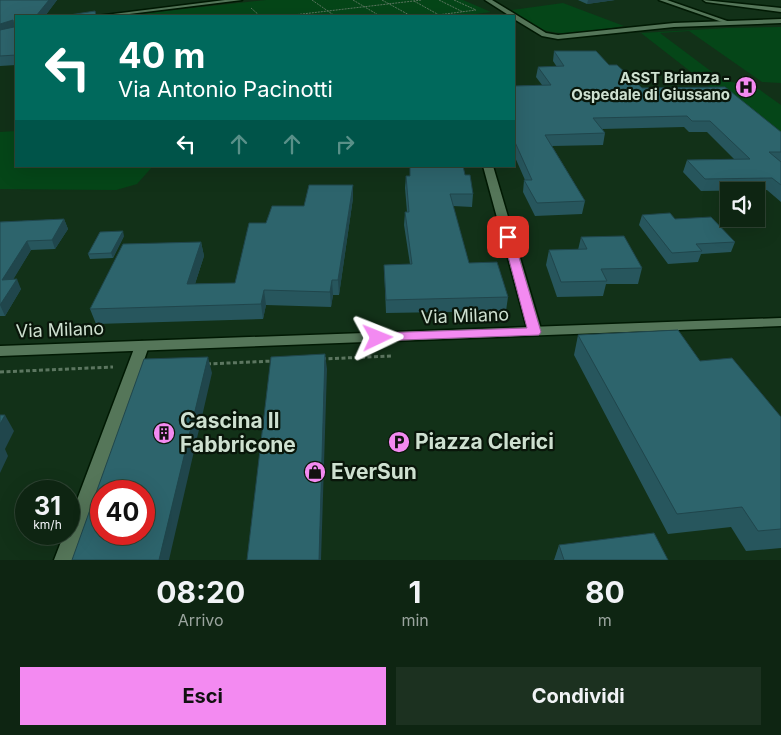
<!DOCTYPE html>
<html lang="it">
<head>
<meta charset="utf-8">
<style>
	body { margin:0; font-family:Inter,sans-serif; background:#1c3120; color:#f1f3f6; height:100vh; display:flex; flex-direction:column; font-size:19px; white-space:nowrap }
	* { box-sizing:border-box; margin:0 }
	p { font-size:16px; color:#9ba59f }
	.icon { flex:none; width:28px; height:28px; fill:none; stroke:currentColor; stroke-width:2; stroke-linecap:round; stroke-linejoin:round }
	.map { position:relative; height:560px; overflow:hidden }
	.side { display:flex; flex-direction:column; background:#0e2512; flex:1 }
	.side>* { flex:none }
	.hud { position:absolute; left:15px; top:15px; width:500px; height:152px; border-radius:0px; box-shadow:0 5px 20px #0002,0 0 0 1px #2e4232; background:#00695c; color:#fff; overflow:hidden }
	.tools { position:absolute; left:720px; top:182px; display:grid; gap:10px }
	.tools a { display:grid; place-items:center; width:45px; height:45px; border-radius:0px; background:#0e2512; box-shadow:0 5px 20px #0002,0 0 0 1px #2e4232; font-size:25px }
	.speed { position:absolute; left:15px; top:480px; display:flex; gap:10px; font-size:25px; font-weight:700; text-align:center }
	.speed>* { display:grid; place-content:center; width:65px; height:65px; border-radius:50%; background:#0e2512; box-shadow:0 5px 20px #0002,0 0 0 1px #2e4232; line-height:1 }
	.speed small { font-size:12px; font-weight:400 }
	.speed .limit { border:8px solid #d22; background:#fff; color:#111 }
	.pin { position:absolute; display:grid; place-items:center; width:42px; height:42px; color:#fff; margin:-21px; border-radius:10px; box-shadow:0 2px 8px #0006 }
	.me { position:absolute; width:55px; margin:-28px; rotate:88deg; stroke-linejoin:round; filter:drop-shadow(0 0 4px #0008) }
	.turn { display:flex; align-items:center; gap:18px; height:105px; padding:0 20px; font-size:22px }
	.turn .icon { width:65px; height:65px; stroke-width:2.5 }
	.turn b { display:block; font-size:35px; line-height:42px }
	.lanes { display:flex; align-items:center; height:48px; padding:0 20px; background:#0003; justify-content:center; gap:25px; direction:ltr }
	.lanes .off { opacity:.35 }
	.eta { display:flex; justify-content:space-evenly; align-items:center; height:85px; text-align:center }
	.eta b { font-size:30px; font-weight:700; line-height:35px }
	.action { display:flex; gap:10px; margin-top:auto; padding:10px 20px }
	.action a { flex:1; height:58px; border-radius:0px; background:#f38af1; color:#111; font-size:20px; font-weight:700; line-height:58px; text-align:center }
	.action a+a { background:#1c3120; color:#f1f3f6 }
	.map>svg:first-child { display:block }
	.green { fill:#054618 }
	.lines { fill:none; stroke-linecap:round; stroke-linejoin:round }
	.service-casing { stroke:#001903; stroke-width:3 }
	.minor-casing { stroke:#001903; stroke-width:3 }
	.tertiary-casing { stroke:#001903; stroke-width:3 }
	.path-far1 { stroke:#5c7660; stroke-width:1; stroke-dasharray:2 1; stroke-linecap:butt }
	.path { stroke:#5c7660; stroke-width:3; stroke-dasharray:4 2.5; stroke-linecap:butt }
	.service { fill:#557659; fill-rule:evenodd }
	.minor { fill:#557659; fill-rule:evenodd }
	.tertiary { fill:#557659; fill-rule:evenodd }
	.wall { fill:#27565d }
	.shaded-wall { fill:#20464c }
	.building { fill:#2d646c; stroke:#20464c; fill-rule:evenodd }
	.route { fill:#f38af1; stroke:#9e5a9d }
	.labels { text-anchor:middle; stroke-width:4.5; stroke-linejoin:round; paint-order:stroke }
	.far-poi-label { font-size:15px; font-weight:bold; fill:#cee0d0; stroke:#09160a; text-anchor:end }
	.street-label { font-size:18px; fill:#cee0d0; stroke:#09160a }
	.near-poi-label { font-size:21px; font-weight:bold; fill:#cee0d0; stroke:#09160a; text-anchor:start }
</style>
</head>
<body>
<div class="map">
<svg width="781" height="560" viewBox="0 0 781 560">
	<rect width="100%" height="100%" fill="#123118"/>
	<path class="green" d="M266,0H463L491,12L461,16H121Z
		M563,3L624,26C597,30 564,39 538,28C529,24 520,16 512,10Z
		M781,27V83L762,82L689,31L660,33L724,81L753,85L781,105V142L641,33L727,28Z
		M16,131V166H153L137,184L116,190L0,189V132Z"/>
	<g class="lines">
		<g class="service-casing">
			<path id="service" d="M659,0H667L730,22L725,23Z
				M703,0L781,8V12L706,2Z"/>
		</g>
		<g class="minor-casing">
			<path id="minor" d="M225,0H242L113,16H97Z
				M485,0H492L546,33L558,35L674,23L781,19V23L674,27L558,39L542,36L514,19V16H510Z
				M483,166H493L542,332L540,335H530L528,332Z
				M142,341L147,343L149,346L74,560H54L64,534H69V521L135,346L137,343Z"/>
		</g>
		<g class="tertiary-casing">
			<path id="tertiary" d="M781,318V326L0,356V346Z"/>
		</g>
		<path class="path-far1" d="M312,0L335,16
			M353,0L380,16
			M382,0L411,16
			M439,0L463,12
			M454,0L476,10
			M414,1L439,15
			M251,8L260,16
			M285,16L422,0
			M430,16L476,10"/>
		<path class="path" d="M322,359L391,356
			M207,364L273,361
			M0,372L113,367"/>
		<use href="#service" class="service"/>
		<use href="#minor" class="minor"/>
		<use href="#tertiary" class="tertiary"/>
	</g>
	<path class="wall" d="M0,0H57L45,16H16V65L0,66Z
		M578,0H615L587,4Z
		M554,51L609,65L642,88L781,132V202L767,190L701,191L683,172L687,160L734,159L707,132H689L684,127L602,129L605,133L603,145L552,146L585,201L582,214L535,216L523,192L524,180H525L514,155V86L542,85L536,77L538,67H557L553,61Z
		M465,175L473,194L472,207L453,206L469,263L508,297L506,311L386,313L384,265L410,264L404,225L405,212H407L405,188L406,176Z
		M353,198L339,295H333L331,307L266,305L263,319L96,324L90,309L201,242L204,256L195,284L235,283L266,223L304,206Z
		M642,215L675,219L735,242L731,252L701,254L698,262L668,264L639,225Z
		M64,219L68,229L55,249L31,250L13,279L21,289L5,316H0V222Z
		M124,236L113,258L90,259L88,254Z
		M581,237L642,268L638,284H606L603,296L557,297L546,265L549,250H578Z
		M578,335L700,361L781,417V548L746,551L731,527L668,534L574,355Z
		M559,545L668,560H554Z"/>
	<path class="shaded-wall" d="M49,0H57L45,16H36Z
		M588,0H615L587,4Z
		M13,20L16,29L0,33V24Z
		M353,185V198L339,295L338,280Z
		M64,219L68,229L55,249L52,240Z
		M123,231L124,236L113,258L111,253Z
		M27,241L31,250L7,290L2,280Z
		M201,242L204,256L190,299L187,284Z
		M17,279L21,289L5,316L0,305Z
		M332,280L333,295L331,307L330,292Z
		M264,290L266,305L263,319L261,304Z
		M325,354L327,369L321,560H319Z
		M208,357L212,373L169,560H159Z
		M5,415L14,431L5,449L8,456L0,473V424Z"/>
	<path class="building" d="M0,0H49L36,16H16V55L0,56V30L14,27L13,20L0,24Z
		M95,11L96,16H63Z
		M554,51H596L609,65H617L642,88L725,87L781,132V152H769L781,162V185L772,178L705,179L687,160L750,159L710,121H692L687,116L593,118L605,133L545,135L585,201L537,203L524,180H532L514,140V86L551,85L538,67L564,66Z
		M410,166H463L465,175H470L473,194H450L469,263L497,262L508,297L386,300L384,265L412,264L405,212H409L406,176H410Z
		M309,185H353L338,280H332L330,292L264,290L261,304L90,309L123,244L201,242L187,284L235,283L249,223H266L272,206H304Z
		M670,213L675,219L711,217L735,242L696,244L702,251L672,253L642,215Z
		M64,219L52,240L27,241L2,280L17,279L0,305V222Z
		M123,231L111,253L88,254L100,232Z
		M624,236L642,268L601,269L607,281L561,282L549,250L587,249L581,237Z
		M678,330L700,361L732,358L781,417V529L758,531L742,507L677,514L578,335Z
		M325,354L319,560H247L271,357Z
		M208,357L159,560H72L144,359ZM101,491H144V534H101Z
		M0,415H5L0,424Z
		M654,533L668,560H564L559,545Z"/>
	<path class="route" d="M508,234L513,237L541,332L539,335L374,341L372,338L374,334L378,333L527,328L503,237Z"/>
	<defs>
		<g id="hospital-disc" transform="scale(1.125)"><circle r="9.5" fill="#f38af1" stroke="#09160a"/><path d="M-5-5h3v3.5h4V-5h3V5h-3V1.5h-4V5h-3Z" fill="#111"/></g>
		<g id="building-disc" transform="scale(1.125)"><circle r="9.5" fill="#f38af1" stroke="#09160a"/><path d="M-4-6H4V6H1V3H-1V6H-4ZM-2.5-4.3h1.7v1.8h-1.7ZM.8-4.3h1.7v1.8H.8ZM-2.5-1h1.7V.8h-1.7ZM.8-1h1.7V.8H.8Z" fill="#111"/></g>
		<g id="parking-disc" transform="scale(1.125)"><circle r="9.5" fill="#f38af1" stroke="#09160a"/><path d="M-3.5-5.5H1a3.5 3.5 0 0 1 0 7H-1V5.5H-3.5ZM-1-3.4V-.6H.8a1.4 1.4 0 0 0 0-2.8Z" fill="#111"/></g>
		<g id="shop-disc" transform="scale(1.125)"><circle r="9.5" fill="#f38af1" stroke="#09160a"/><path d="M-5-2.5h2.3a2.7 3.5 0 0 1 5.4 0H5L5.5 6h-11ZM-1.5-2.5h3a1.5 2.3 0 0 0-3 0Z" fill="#111"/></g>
	</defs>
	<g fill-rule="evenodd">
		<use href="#hospital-disc" x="746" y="87"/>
		<use href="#building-disc" x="164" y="433"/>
		<use href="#parking-disc" x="399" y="442"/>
		<use href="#shop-disc" x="315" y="472"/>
	</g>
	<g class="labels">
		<g class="far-poi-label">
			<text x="730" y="83">ASST Brianza -<tspan x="730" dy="17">Ospedale di Giussano</tspan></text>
		</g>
		<g class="street-label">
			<text transform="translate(465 316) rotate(-2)" y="6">Via Milano</text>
			<text transform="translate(60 330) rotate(-2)" y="6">Via Milano</text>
		</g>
		<g class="near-poi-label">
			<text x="180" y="428">Cascina Il<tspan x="180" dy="24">Fabbricone</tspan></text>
			<text x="415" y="449">Piazza Clerici</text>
			<text x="331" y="479">EverSun</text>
		</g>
	</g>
</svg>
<div class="tools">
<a><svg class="icon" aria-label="sound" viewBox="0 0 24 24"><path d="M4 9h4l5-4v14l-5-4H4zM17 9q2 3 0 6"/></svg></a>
</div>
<div class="speed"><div>31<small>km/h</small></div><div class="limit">40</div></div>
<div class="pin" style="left:508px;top:237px;background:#d93025"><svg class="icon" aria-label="arrive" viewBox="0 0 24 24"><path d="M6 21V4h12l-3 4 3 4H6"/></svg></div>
<svg class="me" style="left:378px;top:338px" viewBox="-20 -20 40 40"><path d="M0-17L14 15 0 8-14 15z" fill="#f38af1" stroke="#fff" stroke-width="4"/></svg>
<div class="hud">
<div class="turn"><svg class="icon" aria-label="left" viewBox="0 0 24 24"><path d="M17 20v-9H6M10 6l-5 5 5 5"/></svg><div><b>40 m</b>Via Antonio Pacinotti</div></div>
<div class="lanes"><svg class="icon" aria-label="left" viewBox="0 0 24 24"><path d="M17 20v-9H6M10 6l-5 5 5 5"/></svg><svg class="icon off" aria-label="ahead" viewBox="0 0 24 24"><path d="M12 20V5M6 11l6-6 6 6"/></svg><svg class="icon off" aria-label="ahead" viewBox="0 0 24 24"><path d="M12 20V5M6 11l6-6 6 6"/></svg><svg class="icon off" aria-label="right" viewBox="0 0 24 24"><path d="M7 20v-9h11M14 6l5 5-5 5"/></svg></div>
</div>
</div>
<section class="side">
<div class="eta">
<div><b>08:20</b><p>Arrivo</p></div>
<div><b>1</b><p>min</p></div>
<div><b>80</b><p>m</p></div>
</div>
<div class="action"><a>Esci</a><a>Condividi</a></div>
</section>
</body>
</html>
